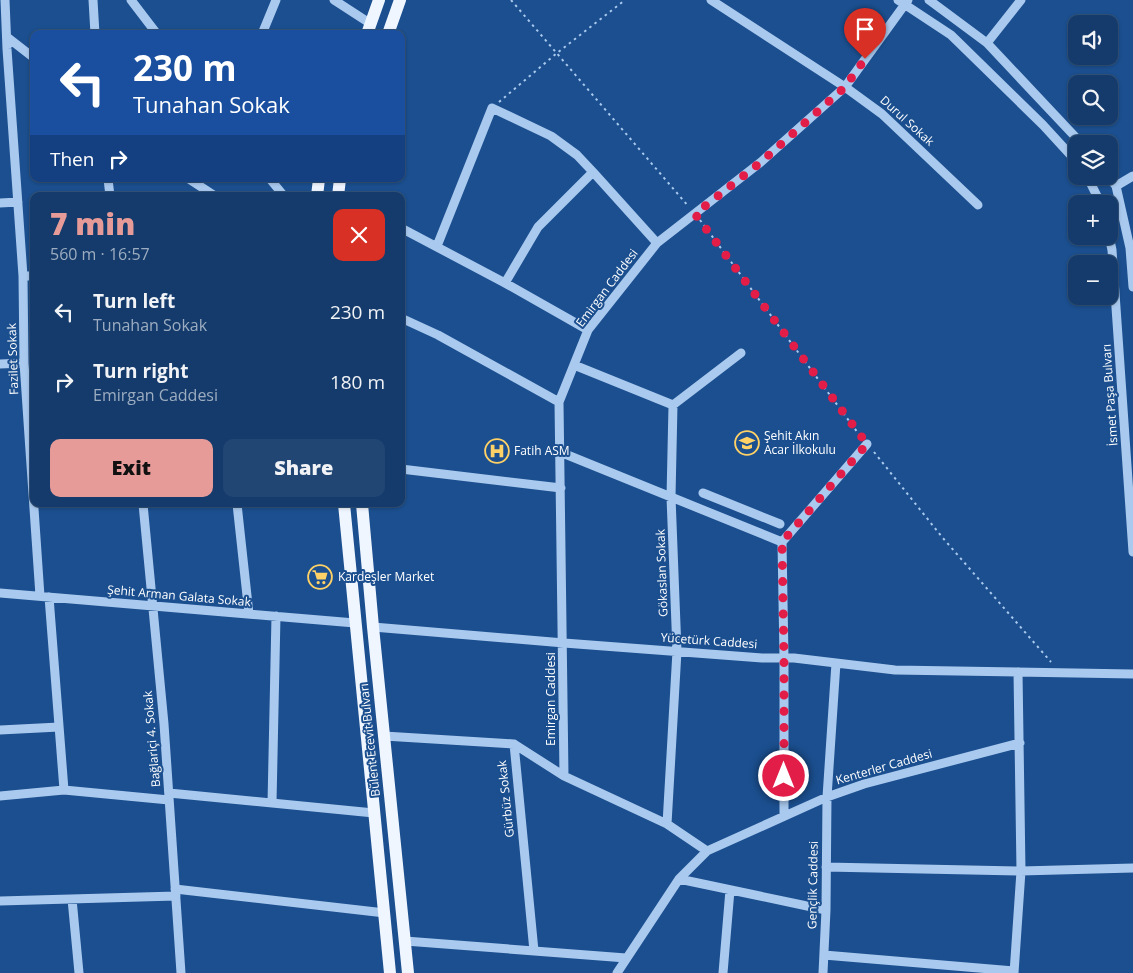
<!DOCTYPE html>
<html lang="en">
<head>
<meta charset="utf-8">
<style>
	body { margin:0; font-family:"Open Sans",sans-serif; background:#214673; color:#f1f3f6; height:100vh; display:flex; flex-direction:column; font-size:19px; white-space:nowrap }
	* { box-sizing:border-box; margin:0 }
	p { font-size:16px; color:#9dadc1 }
	.icon { flex:none; width:28px; height:28px; fill:none; stroke:currentColor; stroke-width:2; stroke-linecap:round; stroke-linejoin:round }
	.map { position:relative; flex:1; overflow:hidden }
	.panel { position:absolute; left:30px; top:192px; width:375px; height:315px; display:flex; flex-direction:column; background:#143b6b; border-radius:10px; box-shadow:0 1px 4px #0004,0 0 0 1px #33557e }
	.panel>* { flex:none }
	.top-card { position:absolute; left:30px; top:30px; width:375px; height:152px; border-radius:10px; box-shadow:0 1px 4px #0004,0 0 0 1px #33557e; background:#1a4fa0; color:#fff; overflow:hidden }
	.fabs { position:absolute; left:1068px; top:15px; display:grid; gap:10px }
	.fabs a { display:grid; place-items:center; width:50px; height:50px; border-radius:10px; background:#143b6b; box-shadow:0 1px 4px #0004,0 0 0 1px #33557e; font-size:25px }
	.pin { position:absolute; display:grid; place-items:center; width:42px; height:42px; color:#fff; margin:-51px -21px; border-radius:50% 50% 50% 0; rotate:-45deg; box-shadow:0 0 5px #0007 }
	.pin .icon { rotate:45deg }
	.me { position:absolute; width:55px; margin:-28px; rotate:0deg; stroke-linejoin:round; filter:drop-shadow(0 0 4px #0008) }
	.turn { display:flex; align-items:center; gap:18px; height:105px; padding:0 20px; font-size:22px }
	.turn .icon { width:65px; height:65px; stroke-width:2.5 }
	.turn b { display:block; font-size:35px; line-height:42px }
	.then { display:flex; align-items:center; height:48px; padding:0 20px; background:#0003; gap:10px; font-size:19px }
	.round { display:grid; place-items:center; flex:none; width:52px; height:52px; border-radius:10px; background:#214673 }
	.overview { display:flex; align-items:center; justify-content:space-between; height:85px; padding:0 20px }
	h1 { font-size:30px; font-weight:800; line-height:38px; color:#e69b98 }
	.cta { display:flex; gap:10px; margin-top:auto; padding:10px 20px }
	.cta a { flex:1; height:58px; border-radius:10px; background:#e69b98; color:#111; font-size:20px; font-weight:800; line-height:58px; text-align:center }
	.cta a+a { background:#214673; color:#f1f3f6 }
	ul { padding:0; list-style:none }
	li { display:flex; align-items:center; gap:15px; height:70px; padding:0 20px }
	li div { flex:1 }
	li b { display:block; font-size:19px }
	li em { font-style:normal }
	.map>svg:first-child { display:block }
	.lines { fill:none; stroke-linecap:round; stroke-linejoin:round }
	.path { stroke:#a9c9ee; stroke-width:2; stroke-dasharray:2.5 4; stroke-linecap:butt }
	.minor { stroke:#a9c9ee; stroke-width:9 }
	.major { stroke:#f0f6ff; stroke-width:12 }
	.route { stroke:#e11d48; stroke-width:9; stroke-dasharray:0 16.2 }
	.labels { text-anchor:middle; stroke-width:4; stroke-linejoin:round; paint-order:stroke }
	.street-label { font-size:12px; fill:#fff; stroke:#1b4f8f }
	.poi-label { font-size:12px; fill:#fff; stroke:#1b4f8f; text-anchor:start }
</style>
</head>
<body>
<div class="map">
<svg width="1133" height="973" viewBox="0 0 1133 973">
	<rect width="100%" height="100%" fill="#1b4f8f"/>
	<g class="lines">
		<path class="path" d="M511,0L689,207
			M499,102L557,53L625,0
			M700,220L861,437
			M874,452L942,537L1051,662"/>
		<path class="minor" d="M5,0L7,49L23,276L24,363L40,596
			M93,0L95,34
			M131,0L157,34
			M334,0L371,24
			M711,0L845,87L882,114L978,205
			M898,0L951,35L1043,125L1076,161
			M929,0L987,43L1082,144
			M262,34L276,0
			M7,37L34,58
			M987,43L1021,0
			M593,172L657,243
			M1087,176L1101,204
			M1108,176L1116,186L1130,248L1133,287
			M108,179L110,196
			M189,179L215,196
			M270,179L284,196
			M1116,186L1133,176
			M0,203L18,202
			M401,228L505,283L588,330
			M1109,236L1112,250L1133,552
			M437,246L492,108L551,136L577,155L593,172L538,227L505,283
			M23,276H34
			M401,318L438,335L559,402
			M0,364L24,363
			M574,365L673,405
			M560,452L782,542
			M401,469L561,488
			M703,493L780,524
			M143,504L164,724L181,973
			M237,504L249,614
			M0,593L355,623
			M49,597L64,790
			M373,627L564,643L762,658H794L895,670L1133,674
			M0,730L59,727
			M384,736L514,744L534,951
			M514,744L564,776
			M169,793L374,813
			M0,796L64,790L169,800
			M272,803L276,616
			M784,816V658L782,542L867,444
			M667,824L677,651L671,497L673,405L741,353
			M707,851L667,824L564,776L559,402L588,330L657,243L761,162L845,87L908,0
			M826,867L1021,871L1133,868
			M679,879L826,910
			M175,889L385,913
			M72,899L79,973
			M0,901L176,896
			M405,941L626,958
			M824,955L1014,971
			M617,973L679,879L707,851L827,797L864,784L1020,743
			M723,973L730,890
			M823,973L826,910L827,797L836,663
			M1014,973L1021,871L1018,672"/>
		<path class="major" d="M367,34L379,0
			M388,34L400,0
			M317,196L319,179
			M338,196L340,179
			M344,504L390,973
			M362,504L373,627L408,973"/>
	</g>
	<g class="lines">
		<path class="route" d="M784,776V658L782,542L867,444L695,214L761,162L845,87L865,59"/>
	</g>
	<defs>
		<g id="school-ring" transform="scale(1.25)"><circle r="9.5" fill="#1b4f8f" stroke="#ffd166" stroke-width="1.5"/><path d="M0-5L7-2L0 1L-7-2ZM-4 1L0 2.5L4 1V4Q0 6-4 4Z" fill="#ffd166"/></g>
		<g id="hospital-ring" transform="scale(1.25)"><circle r="9.5" fill="#1b4f8f" stroke="#ffd166" stroke-width="1.5"/><path d="M-5-5h3v3.5h4V-5h3V5h-3V1.5h-4V5h-3Z" fill="#ffd166"/></g>
		<g id="supermarket-ring" transform="scale(1.25)"><circle r="9.5" fill="#1b4f8f" stroke="#ffd166" stroke-width="1.5"/><path d="M-6-5.5h2.5l.6 2H6L4.5 2H-2.5L-4.4-4H-6ZM-1.5 3.2a1.3 1.3 0 1 0 .1 0ZM3 3.2a1.3 1.3 0 1 0 .1 0Z" fill="#ffd166"/></g>
	</defs>
	<g fill-rule="evenodd">
		<use href="#school-ring" x="747" y="443"/>
		<use href="#hospital-ring" x="497" y="451"/>
		<use href="#supermarket-ring" x="320" y="577"/>
	</g>
	<g class="labels">
		<g class="street-label">
			<text transform="translate(907 121) rotate(42)" y="4">Durul Sokak</text>
			<text transform="translate(607 288) rotate(-53)" y="4">Emirgan Caddesi</text>
			<text transform="translate(13 359) rotate(-92)" y="4">Fazilet Sokak</text>
			<text transform="translate(1110 395) rotate(-94)" y="4">İsmet Paşa Bulvarı</text>
			<text transform="translate(662 573) rotate(-92)" y="4">Gökaslan Sokak</text>
			<text transform="translate(179 596) rotate(5)" y="4">Şehit Arman Galata Sokak</text>
			<text transform="translate(709 641) rotate(4)" y="4">Yücetürk Caddesi</text>
			<text transform="translate(551 699) rotate(-90)" y="4">Emirgan Caddesi</text>
			<text transform="translate(152 739) rotate(-95)" y="4">Bağlariçi 4. Sokak</text>
			<text transform="translate(370 740) rotate(-96)" y="4">Bülent Ecevit Bulvarı</text>
			<text transform="translate(884 767) rotate(-16)" y="4">Kenterler Caddesi</text>
			<text transform="translate(506 799) rotate(-96)" y="4">Gürbüz Sokak</text>
			<text transform="translate(813 885) rotate(-89)" y="4">Gençlik Caddesi</text>
		</g>
		<g class="poi-label">
			<text x="764" y="440">Şehit Akın<tspan x="764" dy="14">Acar İlkokulu</tspan></text>
			<text x="514" y="455">Fatih ASM</text>
			<text x="338" y="581">Kardeşler Market</text>
		</g>
	</g>
</svg>
<div class="fabs">
<a><svg class="icon" aria-label="sound" viewBox="0 0 24 24"><path d="M4 9h4l5-4v14l-5-4H4zM17 9q2 3 0 6"/></svg></a>
<a><svg class="icon" aria-label="search" viewBox="0 0 24 24"><circle cx="10" cy="10" r="6"/><path d="M15 15l6 6"/></svg></a>
<a><svg class="icon" aria-label="layers" viewBox="0 0 24 24"><path d="M12 4l9 5-9 5-9-5zM3 14l9 5 9-5"/></svg></a>
<a>+</a>
<a>−</a>
</div>
<div class="pin" style="left:865px;top:59px;background:#d93025"><svg class="icon" aria-label="arrive" viewBox="0 0 24 24"><path d="M6 21V4h12l-3 4 3 4H6"/></svg></div>
<svg class="me" style="left:784px;top:776px" viewBox="-20 -20 40 40"><circle r="17" fill="#e11d48" stroke="#fff" stroke-width="3"/><path d="M0-11L8 9 0 5-8 9z" fill="#fff"/></svg>
<div class="top-card">
<div class="turn"><svg class="icon" aria-label="left" viewBox="0 0 24 24"><path d="M17 20v-9H6M10 6l-5 5 5 5"/></svg><div><b>230 m</b>Tunahan Sokak</div></div>
<div class="then">Then<svg class="icon" aria-label="right" viewBox="0 0 24 24"><path d="M7 20v-9h11M14 6l5 5-5 5"/></svg></div>
</div>
<section class="panel">
<div class="overview"><div><h1>7 min</h1><p>560 m · 16:57</p></div><a class="round" style="background:#d93025;color:#fff"><svg class="icon" aria-label="close" viewBox="0 0 24 24"><path d="M6 6l12 12M18 6L6 18"/></svg></a></div>
<ul>
<li><svg class="icon" aria-label="left" viewBox="0 0 24 24"><path d="M17 20v-9H6M10 6l-5 5 5 5"/></svg><div><b>Turn left</b><p>Tunahan Sokak</p></div><em>230 m</em></li>
<li><svg class="icon" aria-label="right" viewBox="0 0 24 24"><path d="M7 20v-9h11M14 6l5 5-5 5"/></svg><div><b>Turn right</b><p>Emirgan Caddesi</p></div><em>180 m</em></li>
</ul>
<div class="cta"><a>Exit</a><a>Share</a></div>
</section>
</div>
</body>
</html>
